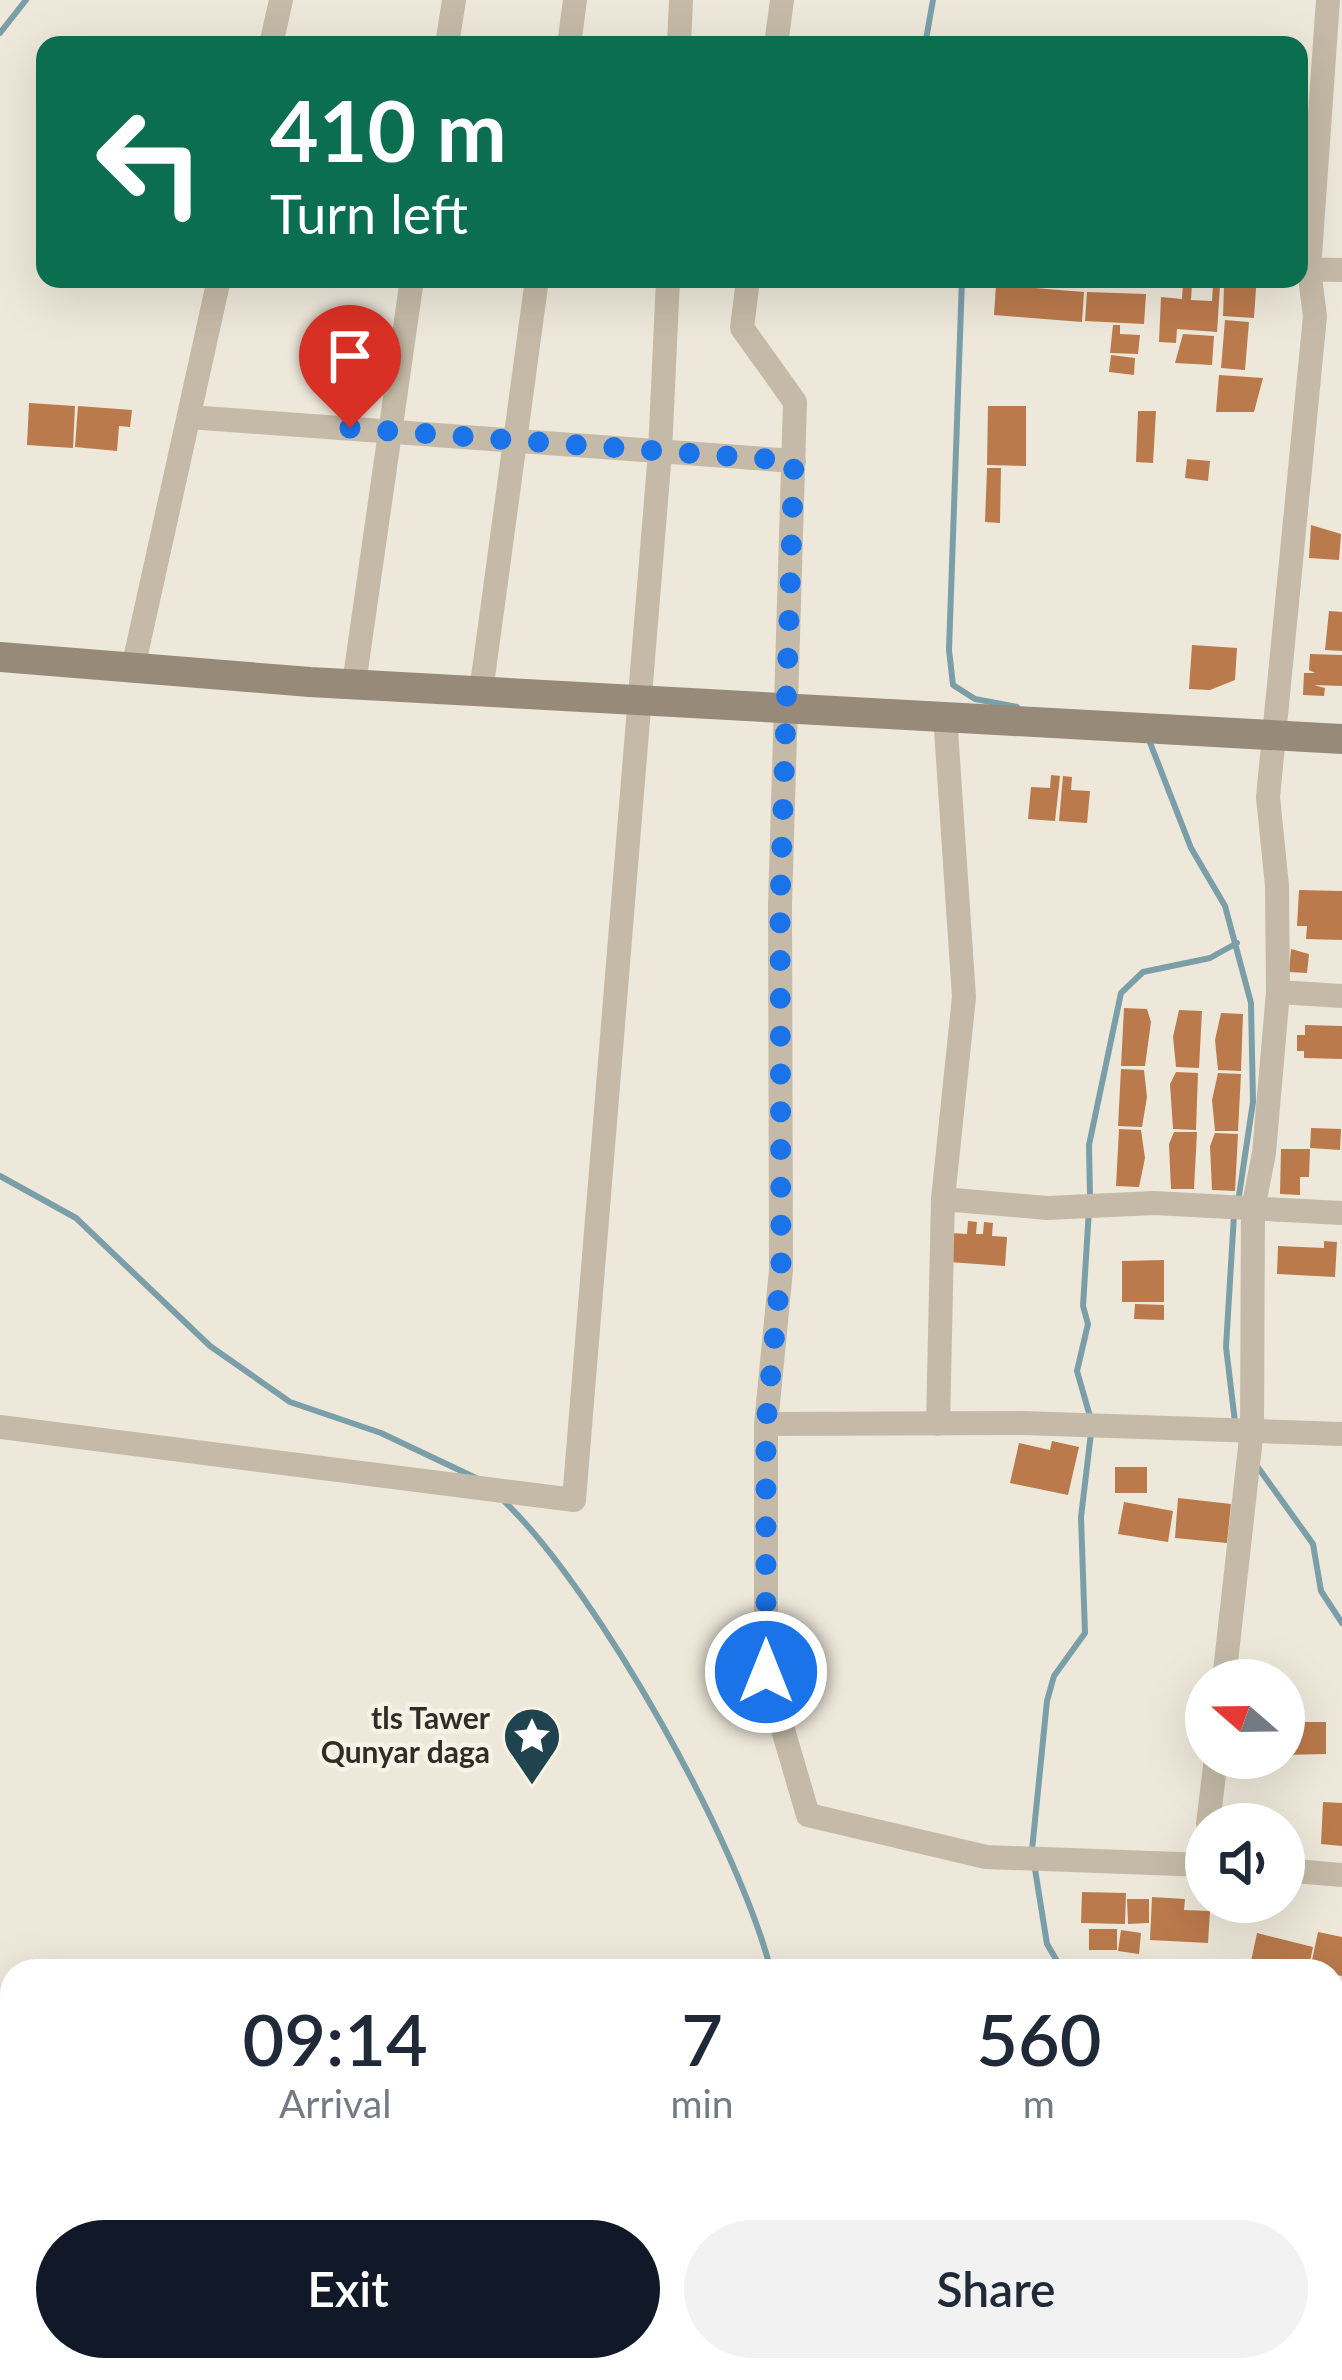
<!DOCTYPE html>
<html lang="en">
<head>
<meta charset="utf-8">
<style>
	body { margin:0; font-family:Lato,sans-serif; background:#f2f2f3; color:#1f2937; height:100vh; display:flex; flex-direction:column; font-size:45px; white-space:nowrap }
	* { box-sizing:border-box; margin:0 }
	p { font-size:39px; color:#747a83 }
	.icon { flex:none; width:66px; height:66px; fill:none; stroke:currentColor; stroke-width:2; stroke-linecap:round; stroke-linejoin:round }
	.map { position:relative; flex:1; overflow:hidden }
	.panel { position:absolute; left:0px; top:1959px; width:1344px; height:423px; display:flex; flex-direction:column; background:#fff; border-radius:36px 36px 0 0; box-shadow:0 12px 48px #0002 }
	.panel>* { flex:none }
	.guide { position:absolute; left:36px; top:36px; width:1272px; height:252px; border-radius:24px; box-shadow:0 12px 48px #0002; background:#0b6e4f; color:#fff; overflow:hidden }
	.needle { width:78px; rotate:290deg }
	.fabs { position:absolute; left:1185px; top:1659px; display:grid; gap:24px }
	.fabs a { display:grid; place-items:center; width:120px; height:120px; border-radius:50%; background:#fff; box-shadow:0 12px 48px #0002; font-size:60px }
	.pin { position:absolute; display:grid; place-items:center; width:102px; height:102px; color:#fff; margin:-123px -51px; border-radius:50% 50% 50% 0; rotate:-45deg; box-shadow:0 0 12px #0007 }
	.pin .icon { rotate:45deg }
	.me { position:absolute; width:132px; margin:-66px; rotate:0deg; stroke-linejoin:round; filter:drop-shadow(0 0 9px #0008) }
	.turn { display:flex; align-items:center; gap:42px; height:252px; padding:0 36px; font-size:54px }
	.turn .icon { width:156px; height:156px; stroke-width:2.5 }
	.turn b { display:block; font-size:84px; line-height:102px }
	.eta { display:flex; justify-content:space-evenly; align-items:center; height:204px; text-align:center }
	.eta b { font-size:72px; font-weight:600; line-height:84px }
	.primary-button { display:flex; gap:24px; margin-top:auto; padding:24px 36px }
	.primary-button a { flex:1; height:138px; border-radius:72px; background:#111827; color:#fff; font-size:48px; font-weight:600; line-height:138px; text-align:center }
	.primary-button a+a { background:#f2f2f3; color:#1f2937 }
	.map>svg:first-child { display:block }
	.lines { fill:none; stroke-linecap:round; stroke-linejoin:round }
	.stream { stroke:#7b9fa9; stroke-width:6 }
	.building { fill:#ba7a4c }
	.street { stroke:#c5baa7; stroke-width:24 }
	.secondary { stroke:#988a79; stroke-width:30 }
	.route { stroke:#1a73e8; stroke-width:21; stroke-dasharray:0 37.8 }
	.labels { text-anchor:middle; stroke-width:9; stroke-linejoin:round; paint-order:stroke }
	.poi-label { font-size:30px; font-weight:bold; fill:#322c27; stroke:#f7f2e5; text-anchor:end }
</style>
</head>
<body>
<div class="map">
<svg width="1342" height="2380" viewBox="0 0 1342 2380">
	<rect width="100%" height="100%" fill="#eee8da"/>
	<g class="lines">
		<path class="stream" d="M0,33L26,0
			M925,45L933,0
			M962,279L949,650L953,685L975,699L1017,707
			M1149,740L1191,848L1225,906L1251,1003L1253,1102L1238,1202
			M0,1176L76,1218L210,1346L290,1402L381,1433L476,1478
			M1090,1197L1089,1145L1121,993L1143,972L1210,958L1237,943
			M1089,1210L1083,1306L1088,1324L1077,1371L1091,1420
			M1234,1215L1226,1347L1235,1422
			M1257,1466L1313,1544L1321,1591L1342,1623
			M505,1502C599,1593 739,1844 771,1971
			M1032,1850L1047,1701L1054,1676L1085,1633L1081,1517L1091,1433
			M1034,1863L1047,1944L1063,1971
			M978,2370L985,2380"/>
	</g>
	<path class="building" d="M1183,283L1192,284L1191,300L1212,301L1213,286H1220L1217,332L1177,329L1176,343L1159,342L1161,297L1182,299Z
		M996,285L1084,292L1082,322L994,315Z
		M1224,286L1256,288L1254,318L1223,316Z
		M1087,292L1146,294L1144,324L1085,321Z
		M1225,320L1249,322L1245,370L1221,368Z
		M1113,325H1120V334L1140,335L1138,354L1110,353Z
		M1183,334L1214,336L1212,365L1175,363Z
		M1111,355L1135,358L1134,375L1109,372Z
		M1219,375L1263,378L1254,412H1216Z
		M29,403L75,406L73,448L27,445Z
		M78,406L132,410L130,427L119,426L117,451L75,447Z
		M988,406H1026V466L987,465Z
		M1138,411H1156L1153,463L1136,462Z
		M1187,459L1210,461L1208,481L1185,478Z
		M987,468H1001L1000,523L985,522Z
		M1311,525L1341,534L1339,560L1309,558Z
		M1329,611L1342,612V651L1325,650Z
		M1192,645L1237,648L1235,680L1210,690L1189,689Z
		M1310,654L1342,655V686L1314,685L1325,688L1324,696L1303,695L1304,673H1315L1309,670Z
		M1051,775L1060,776L1055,821L1028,819L1031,787L1050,788Z
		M1063,776L1072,777L1071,790L1090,791L1087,823L1059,821Z
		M1299,890L1342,891V940L1306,939L1307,926H1297Z
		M1291,949L1309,954L1307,973L1289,972Z
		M1124,1008L1147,1009L1151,1022L1145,1066H1121Z
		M1179,1010L1202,1011L1199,1068L1176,1067L1173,1037Z
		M1221,1013L1243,1014L1241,1071L1218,1070L1215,1040Z
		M1305,1025L1342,1026V1059L1304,1058V1051H1297V1035H1305Z
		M1121,1069L1144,1070L1147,1097L1142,1127L1118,1126Z
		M1176,1072L1198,1073L1196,1130L1173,1129L1170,1084Z
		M1218,1073L1241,1074L1238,1131H1215L1212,1100Z
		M1311,1128L1341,1129L1340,1150L1310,1148Z
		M1119,1129L1141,1130L1145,1158L1139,1187L1116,1186Z
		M1174,1132H1197L1194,1189H1171L1169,1144Z
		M1215,1133L1238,1134L1235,1191L1212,1190L1210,1146Z
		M1281,1149H1310L1309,1177H1300V1195L1280,1194Z
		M968,1221L977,1222L976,1234H983L984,1222L993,1223L992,1236L1007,1237L1005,1266L949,1262L951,1233L967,1234Z
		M1324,1241L1337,1242L1335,1277L1277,1274L1278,1246L1324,1248Z
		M1164,1260V1302H1122V1261Z
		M1135,1304L1164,1305V1320L1134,1319Z
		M1052,1441L1079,1447L1068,1495L1010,1483L1019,1443L1050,1450Z
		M1115,1467H1147V1493H1115Z
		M1178,1498L1231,1504L1227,1543L1175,1538Z
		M1124,1502L1173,1511L1168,1542L1118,1534Z
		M1284,1722H1326V1754L1284,1755Z
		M1323,1802L1342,1803V1846L1321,1844Z
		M1082,1892L1126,1893L1125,1924L1081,1923Z
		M1152,1897L1185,1899L1184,1910L1210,1911L1208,1943L1150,1940Z
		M1127,1899H1149V1923L1128,1924Z
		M1089,1929H1117V1950H1089Z
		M1121,1930L1141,1933L1139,1954L1118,1951Z
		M1318,1932L1342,1937V1976L1310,1970Z
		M1257,1933L1313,1947L1308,1971L1251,1961Z
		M1332,2016L1342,2018V2061L1332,2059Z"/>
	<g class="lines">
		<path class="street" d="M271,45L281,0
			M447,45L454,0
			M569,45L575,0
			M679,45L681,0
			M776,45L782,0
			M1299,269L1342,270
			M748,279L742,328L795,402L780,904L781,1270L766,1424V1672L808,1815L986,1857L1206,1865
			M189,417L794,461
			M133,668L219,279
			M354,684L412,279
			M481,692L537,279
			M1278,992L1342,996
			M943,1199L1047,1208L1154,1203L1342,1213
			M766,1424L1023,1423L1342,1434
			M938,1424L943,1199L964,997L945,715
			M0,1427L574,1500L660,452L668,279
			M1224,1680L1252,1429L1253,1209L1264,1153L1278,992L1277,886L1268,797L1315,316L1309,270L1328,0
			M1208,1824L1216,1758
			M1284,1870L1342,1875"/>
		<path class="secondary" d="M0,657L310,682L1342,739"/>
	</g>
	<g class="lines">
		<path class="route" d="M350,428L794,461L780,904L781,1270L766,1424V1672"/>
	</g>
	<defs>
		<g id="sight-pin" transform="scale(3)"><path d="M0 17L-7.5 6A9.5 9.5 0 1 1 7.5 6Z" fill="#20444f" stroke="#f7f2e5"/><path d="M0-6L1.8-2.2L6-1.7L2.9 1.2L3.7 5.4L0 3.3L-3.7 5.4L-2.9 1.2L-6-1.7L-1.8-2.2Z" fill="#fff"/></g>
	</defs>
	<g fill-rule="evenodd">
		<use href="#sight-pin" x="532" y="1736"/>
	</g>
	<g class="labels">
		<g class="poi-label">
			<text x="490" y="1729">tls Tawer<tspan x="490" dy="34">Qunyar daga</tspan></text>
		</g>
	</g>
</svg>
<div class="fabs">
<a><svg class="needle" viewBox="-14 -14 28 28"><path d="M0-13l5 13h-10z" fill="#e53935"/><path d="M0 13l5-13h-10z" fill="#747a83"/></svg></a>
<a><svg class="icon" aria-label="sound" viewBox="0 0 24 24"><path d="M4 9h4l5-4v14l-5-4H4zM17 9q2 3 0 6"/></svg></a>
</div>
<div class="pin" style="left:350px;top:428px;background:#d93025"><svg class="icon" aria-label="arrive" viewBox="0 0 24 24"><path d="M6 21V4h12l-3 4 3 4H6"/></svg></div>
<svg class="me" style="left:766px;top:1672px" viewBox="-20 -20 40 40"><circle r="17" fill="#1a73e8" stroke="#fff" stroke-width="3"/><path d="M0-11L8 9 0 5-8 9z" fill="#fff"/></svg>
<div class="guide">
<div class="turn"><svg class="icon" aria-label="left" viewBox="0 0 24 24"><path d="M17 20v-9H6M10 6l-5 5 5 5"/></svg><div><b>410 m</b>Turn left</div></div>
</div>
<section class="panel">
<div class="eta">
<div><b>09:14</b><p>Arrival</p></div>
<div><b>7</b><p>min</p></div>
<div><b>560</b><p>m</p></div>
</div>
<div class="primary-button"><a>Exit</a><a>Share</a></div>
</section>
</div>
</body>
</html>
